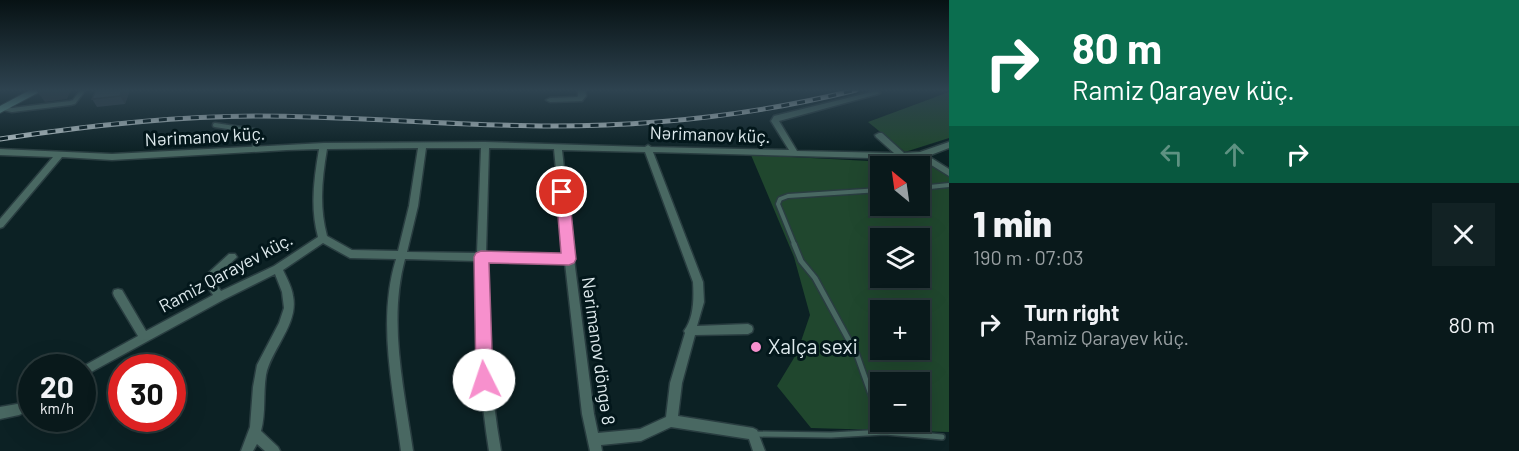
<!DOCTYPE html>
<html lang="en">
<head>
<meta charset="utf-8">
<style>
	body { margin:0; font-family:Barlow,sans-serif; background:#122224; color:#f1f3f6; height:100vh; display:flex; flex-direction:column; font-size:22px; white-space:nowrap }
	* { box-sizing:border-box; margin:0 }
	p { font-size:20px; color:#99a0a3 }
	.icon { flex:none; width:33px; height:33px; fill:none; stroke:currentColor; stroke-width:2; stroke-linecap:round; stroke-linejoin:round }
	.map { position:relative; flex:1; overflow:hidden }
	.drawer { display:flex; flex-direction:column; background:#09191b; width:570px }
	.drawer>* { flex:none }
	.top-card { background:#0b6e4f; color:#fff; overflow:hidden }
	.needle { width:39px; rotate:331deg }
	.tools { position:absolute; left:870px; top:156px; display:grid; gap:12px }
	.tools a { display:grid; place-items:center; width:60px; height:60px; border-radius:0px; background:#09191b; box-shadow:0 6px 24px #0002,0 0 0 2px #29383a; font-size:30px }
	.speed { position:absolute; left:18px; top:354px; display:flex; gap:12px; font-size:30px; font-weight:700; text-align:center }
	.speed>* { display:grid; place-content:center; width:78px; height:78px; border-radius:50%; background:#09191b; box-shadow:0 6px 24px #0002,0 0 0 2px #29383a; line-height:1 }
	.speed small { font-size:15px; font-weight:400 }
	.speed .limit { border:9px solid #d22; background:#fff; color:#111 }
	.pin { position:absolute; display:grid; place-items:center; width:51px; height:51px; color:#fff; margin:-26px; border:3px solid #fff; border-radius:50%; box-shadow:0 2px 6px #0007 }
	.me { position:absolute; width:66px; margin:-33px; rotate:356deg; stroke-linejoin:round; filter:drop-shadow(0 0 4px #0008) }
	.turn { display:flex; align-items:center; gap:21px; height:126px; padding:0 24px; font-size:27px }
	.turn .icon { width:78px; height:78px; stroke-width:2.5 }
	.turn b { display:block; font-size:42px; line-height:51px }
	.lanes { display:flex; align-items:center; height:57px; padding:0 24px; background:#0003; justify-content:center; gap:30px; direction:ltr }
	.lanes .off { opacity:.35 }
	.round { display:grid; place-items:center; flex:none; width:63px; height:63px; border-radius:0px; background:#122224 }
	.summary { display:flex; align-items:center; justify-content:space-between; height:102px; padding:0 24px }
	h1 { font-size:36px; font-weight:800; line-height:45px }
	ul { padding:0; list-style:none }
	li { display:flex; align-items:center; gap:18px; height:78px; padding:0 24px }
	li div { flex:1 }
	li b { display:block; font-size:22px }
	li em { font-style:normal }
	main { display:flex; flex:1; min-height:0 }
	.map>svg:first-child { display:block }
	.green { fill:#20472e; fill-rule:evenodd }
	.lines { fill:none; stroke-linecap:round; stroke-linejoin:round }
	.service-far1-casing { stroke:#293d40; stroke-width:7 }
	.service-casing { stroke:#293d40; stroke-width:8 }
	.minor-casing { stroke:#293d40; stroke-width:3 }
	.secondary-casing { stroke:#293d40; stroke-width:2 }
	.service-far1 { stroke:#496862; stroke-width:4 }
	.service { stroke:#496862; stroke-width:5 }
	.minor { fill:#496862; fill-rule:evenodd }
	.secondary { fill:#609389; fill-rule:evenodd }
	.rail-casing { stroke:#bccacd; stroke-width:5 }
	.rail { stroke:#03171b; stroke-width:3; stroke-dasharray:8; stroke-linecap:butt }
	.wall { fill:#2f3e47 }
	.shaded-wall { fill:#263239 }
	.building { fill:#374852; stroke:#263239; stroke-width:1.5 }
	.route { fill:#f790cd; stroke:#a15e85; stroke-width:1.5 }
	.poi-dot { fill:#f790cd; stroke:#03171b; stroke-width:2 }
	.labels { text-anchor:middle; stroke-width:6; stroke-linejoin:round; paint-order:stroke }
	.street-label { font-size:18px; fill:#deeaed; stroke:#03171b }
	.near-poi-label { font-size:21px; fill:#deeaed; stroke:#03171b; text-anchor:start }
</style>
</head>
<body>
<main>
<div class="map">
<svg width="949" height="451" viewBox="0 0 949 451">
	<rect width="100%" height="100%" fill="#0c2124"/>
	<path class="green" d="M949,92V138L905,152L868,122Z
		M751,155L928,164L949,176V432L811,428L777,386L797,353L810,315L794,257ZM880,166H920V206H880ZM880,238H920V278H880ZM880,310H920V350H880ZM880,382H920V422H880Z"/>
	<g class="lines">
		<g class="service-far1-casing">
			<path id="service-far1" d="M3,108L12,110L70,103L74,102L83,90
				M215,125L254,131L257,133L254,149
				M920,188L949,185
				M795,246L778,204L780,199L788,196L880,190"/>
		</g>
		<g class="service-casing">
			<path id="service" d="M794,244L801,261L815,278L857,355L880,420
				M753,434L831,435L885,432L942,437"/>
		</g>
		<g class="minor-casing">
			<path id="minor" d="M578,90H585L586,96L582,101L550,102L546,100L550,98L577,97L578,96Z
				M876,91L880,93L878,94L779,121L797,151L894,153L876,137L875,135L879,133H882L904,153L920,152L949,142V148L928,156L949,169V176L920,158L907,159L653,152L703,282L704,302L697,326L748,324L752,326L753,329L752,332L748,334L695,335L682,383L678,416L753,428L757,430L765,451H753L749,439L671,427L641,441L601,445L602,451H590L582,414L565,263L486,261C486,325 490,388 501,451H489C479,388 476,325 477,261L405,259C388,321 404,389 413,451H401C393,389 377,320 396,259L350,258L323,243L283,270C287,279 292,287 293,296C299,324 271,349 266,375C263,394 266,413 261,431L278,447L280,451H265L257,444L253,451H241L250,427L253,387L257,365L279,323L284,308L282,292L275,274L223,300L82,377V368H80L138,336L114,296L113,293L114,290L118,289L122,290L146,331L213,295L204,281L205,276L229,254H235L237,257L215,278L214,281L221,291L274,266L318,237C310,207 314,179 319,149L287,150L112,160L62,157L3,227L0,228V219L53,157L0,155V149L112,154L324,143L485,142L645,147L648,145L651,147L789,150L771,121L774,116ZM418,148L409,206L398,251L352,250L327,236C319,206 322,179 327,149ZM426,148H481L477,253L407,252L418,206ZM489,148L554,149L564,255L486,253ZM562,150L645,152L693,282C694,298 694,318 684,331L685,333L670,383L666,417L640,429L598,433L594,414L574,259Z
				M32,397V409L19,415L0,419V407L17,404Z"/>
		</g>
		<g class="secondary-casing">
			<path id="secondary" d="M30,90H43L0,113V106Z"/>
		</g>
		<use href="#service-far1" class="service-far1"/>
		<use href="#service" class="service"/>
		<use href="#minor" class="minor"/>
		<use href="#secondary" class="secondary"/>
		<g class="rail-casing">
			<path id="rail" d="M0,139C85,126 171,116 257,116C355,116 453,126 551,126C655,126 755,115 856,90"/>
		</g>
		<use href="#rail" class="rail"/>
	</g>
	<path class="wall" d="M96,90H130L125,104L97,107L92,99Z"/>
	<path class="shaded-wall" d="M36,90H71L67,99L45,102Z
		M122,90H130L125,104L120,96Z"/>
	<path class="building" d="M96,90H122L120,96L92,99Z"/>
	<linearGradient id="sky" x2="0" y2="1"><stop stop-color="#071214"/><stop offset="0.59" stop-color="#2e4350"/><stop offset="1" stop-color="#2e4350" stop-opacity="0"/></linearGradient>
	<rect width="949" height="153" fill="url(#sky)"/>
	<path class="route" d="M562,187L569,192L576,259L574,263L569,265L489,263L493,380L490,386L484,389L478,386L476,380L474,257L476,253L481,251L561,253L556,192Z"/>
	<circle class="poi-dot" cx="756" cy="347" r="6"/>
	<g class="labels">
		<g class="street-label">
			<text transform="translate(710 135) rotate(2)" y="6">Nərimanov küç.</text>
			<text transform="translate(205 137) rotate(-3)" y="6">Nərimanov küç.</text>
			<text transform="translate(226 273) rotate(-28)" y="6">Ramiz Qarayev küç.</text>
			<text transform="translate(598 351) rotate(82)" y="6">Nərimanov döngə 8</text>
		</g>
		<g class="near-poi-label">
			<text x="768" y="354">Xalça sexi</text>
		</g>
	</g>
</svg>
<div class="tools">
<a><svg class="needle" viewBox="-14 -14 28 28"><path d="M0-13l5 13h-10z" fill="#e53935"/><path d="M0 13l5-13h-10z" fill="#99a0a3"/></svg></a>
<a><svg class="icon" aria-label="layers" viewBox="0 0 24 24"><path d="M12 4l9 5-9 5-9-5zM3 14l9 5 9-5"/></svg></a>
<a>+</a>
<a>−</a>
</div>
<div class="speed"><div>20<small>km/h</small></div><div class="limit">30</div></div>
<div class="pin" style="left:562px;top:192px;background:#d93025"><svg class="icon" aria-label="arrive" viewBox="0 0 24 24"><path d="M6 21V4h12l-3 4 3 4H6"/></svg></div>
<svg class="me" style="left:484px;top:380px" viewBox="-20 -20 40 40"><circle r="19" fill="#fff"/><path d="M0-13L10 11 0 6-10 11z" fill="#f790cd"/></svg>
</div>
<section class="drawer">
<div class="top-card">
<div class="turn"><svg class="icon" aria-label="right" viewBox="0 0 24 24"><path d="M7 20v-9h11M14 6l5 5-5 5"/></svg><div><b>80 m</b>Ramiz Qarayev küç.</div></div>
<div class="lanes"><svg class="icon off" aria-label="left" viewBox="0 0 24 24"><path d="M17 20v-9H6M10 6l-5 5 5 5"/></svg><svg class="icon off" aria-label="ahead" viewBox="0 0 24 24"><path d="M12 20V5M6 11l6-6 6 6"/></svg><svg class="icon" aria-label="right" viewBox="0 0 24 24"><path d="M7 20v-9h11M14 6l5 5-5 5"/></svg></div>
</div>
<div class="summary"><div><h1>1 min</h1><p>190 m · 07:03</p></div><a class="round"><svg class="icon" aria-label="close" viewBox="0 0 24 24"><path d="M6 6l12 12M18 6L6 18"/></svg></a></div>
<ul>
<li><svg class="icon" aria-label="right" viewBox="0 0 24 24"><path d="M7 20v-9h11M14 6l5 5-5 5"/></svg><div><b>Turn right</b><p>Ramiz Qarayev küç.</p></div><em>80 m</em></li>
</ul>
</section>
</main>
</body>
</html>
